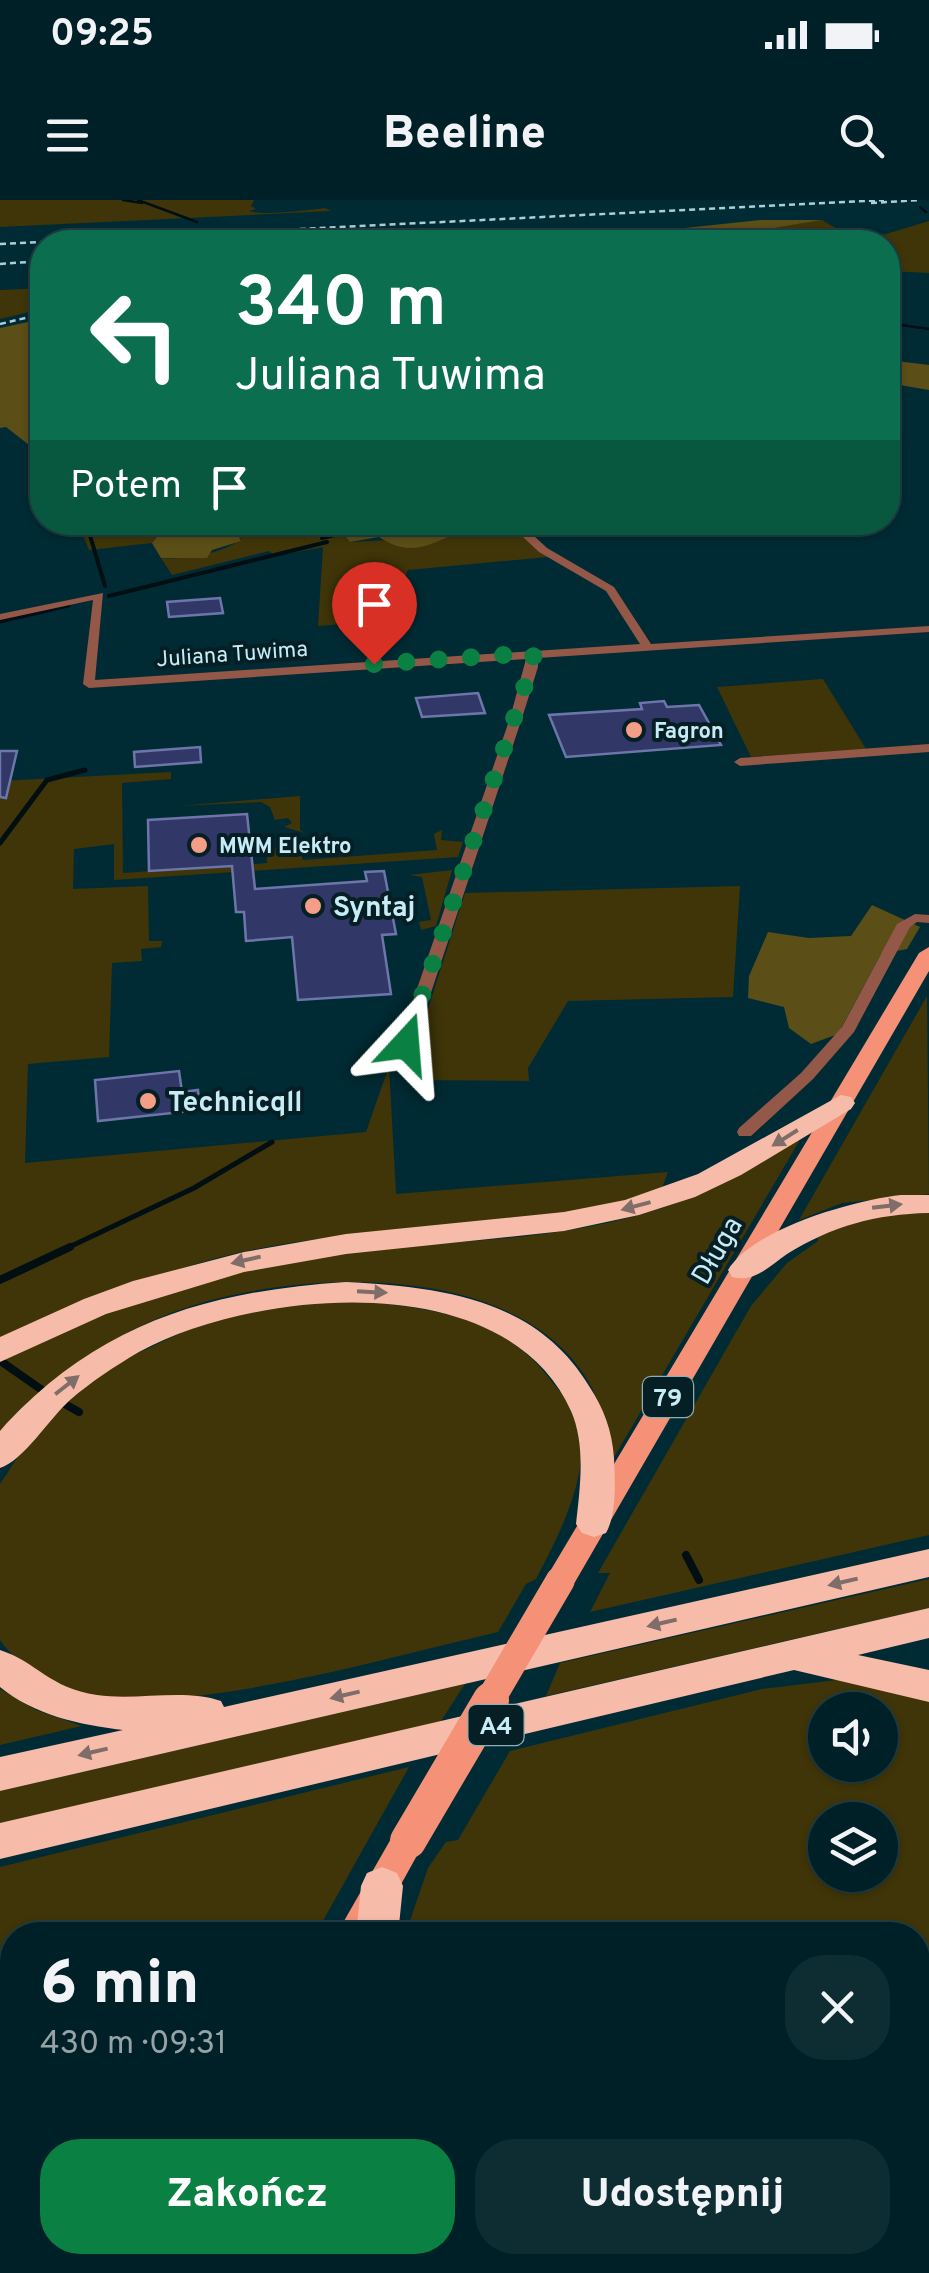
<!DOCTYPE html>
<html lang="pl">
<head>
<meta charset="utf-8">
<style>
	body { margin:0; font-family:Overpass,sans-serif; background:#0e2d33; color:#f1f3f6; height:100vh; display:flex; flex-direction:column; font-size:38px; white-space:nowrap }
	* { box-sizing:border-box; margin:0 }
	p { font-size:32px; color:#95a3a7 }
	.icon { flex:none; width:55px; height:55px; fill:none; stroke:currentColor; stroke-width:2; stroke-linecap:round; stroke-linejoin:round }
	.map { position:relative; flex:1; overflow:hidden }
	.panel { position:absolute; left:0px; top:1722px; width:930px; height:352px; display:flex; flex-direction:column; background:#002027; border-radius:40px 40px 0 0; box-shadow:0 2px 8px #0004,0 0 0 2px #223e44 }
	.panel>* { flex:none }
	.top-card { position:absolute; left:30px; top:30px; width:870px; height:305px; border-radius:40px; box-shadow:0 2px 8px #0004,0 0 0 2px #223e44; background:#0b6e4f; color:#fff; overflow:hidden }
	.fabs { position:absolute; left:808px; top:1492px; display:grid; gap:20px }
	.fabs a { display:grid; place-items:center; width:90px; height:90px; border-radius:50%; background:#002027; box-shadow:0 2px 8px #0004,0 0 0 2px #223e44; font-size:50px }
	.pin { position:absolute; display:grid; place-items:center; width:85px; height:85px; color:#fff; margin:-102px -42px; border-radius:50% 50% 50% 0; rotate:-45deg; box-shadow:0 0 10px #0007 }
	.pin .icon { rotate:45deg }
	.me { position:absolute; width:110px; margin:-55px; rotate:19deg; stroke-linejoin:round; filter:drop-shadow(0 0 8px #0008) }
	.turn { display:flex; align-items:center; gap:35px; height:210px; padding:0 40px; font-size:45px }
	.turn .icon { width:130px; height:130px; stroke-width:2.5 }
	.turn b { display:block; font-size:70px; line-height:85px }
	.then { display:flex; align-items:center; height:95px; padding:0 40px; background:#0003; gap:20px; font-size:38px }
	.round { display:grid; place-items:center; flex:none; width:105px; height:105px; border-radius:40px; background:#0e2d33 }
	.headline { display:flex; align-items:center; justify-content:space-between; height:170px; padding:0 40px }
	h1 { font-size:60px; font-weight:800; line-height:75px }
	.cta { display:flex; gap:20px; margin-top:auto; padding:20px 40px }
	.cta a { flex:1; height:115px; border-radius:40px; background:#0b8043; color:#fff; font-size:40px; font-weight:800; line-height:115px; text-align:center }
	.cta a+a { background:#0e2d33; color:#f1f3f6 }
	.status { display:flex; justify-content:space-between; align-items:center; height:70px; padding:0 50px; background:#002027; direction:ltr }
	.status svg { height:28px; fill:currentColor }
	header { display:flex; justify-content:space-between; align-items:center; height:130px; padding:0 40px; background:#002027; font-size:45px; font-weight:800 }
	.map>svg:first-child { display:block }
	.green { fill:#3f3508; fill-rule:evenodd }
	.forest { fill:#5b4e17 }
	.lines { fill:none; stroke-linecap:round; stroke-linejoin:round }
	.stream-far3 { stroke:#010e12; stroke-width:2.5 }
	.stream-far2 { stroke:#010e12; stroke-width:4 }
	.stream-far1 { stroke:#010e12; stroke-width:5 }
	.stream { stroke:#010e12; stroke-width:8 }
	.building { fill:#313766; stroke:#6d76aa; stroke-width:2.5 }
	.minor { fill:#935848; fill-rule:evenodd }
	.primary { fill:#f49177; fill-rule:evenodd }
	.motorway { fill:#f7bbaa; fill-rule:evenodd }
	.rail { stroke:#aacfd9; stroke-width:2.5; stroke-dasharray:6 4; stroke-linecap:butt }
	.primary-bridge-far1 { stroke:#f49177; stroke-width:29 }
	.primary-bridge { stroke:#f49177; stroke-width:36 }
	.oneway { fill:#7e6d68 }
	.route { stroke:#0b8043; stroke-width:18; stroke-dasharray:0 32.4 }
	.poi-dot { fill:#f49e87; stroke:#061f25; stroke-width:4 }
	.labels { text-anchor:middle; stroke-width:8; stroke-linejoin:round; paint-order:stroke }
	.far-street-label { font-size:22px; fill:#c7ecf6; stroke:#061f25 }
	.far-poi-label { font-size:22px; font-weight:bold; fill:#c7ecf6; stroke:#061f25; text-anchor:start }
	.shield { fill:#061f25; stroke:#8daeb7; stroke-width:2.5 }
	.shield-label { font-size:25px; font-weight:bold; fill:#c7ecf6 }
	.poi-label { font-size:28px; font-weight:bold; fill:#c7ecf6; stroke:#061f25; text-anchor:start }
	.street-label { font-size:28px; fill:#c7ecf6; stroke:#061f25 }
</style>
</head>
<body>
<div class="status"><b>09:25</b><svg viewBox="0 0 49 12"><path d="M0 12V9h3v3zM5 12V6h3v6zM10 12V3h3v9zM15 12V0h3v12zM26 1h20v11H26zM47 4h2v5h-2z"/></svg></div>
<header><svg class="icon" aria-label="menu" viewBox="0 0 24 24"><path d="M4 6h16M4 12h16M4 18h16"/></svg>Beeline<svg class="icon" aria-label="search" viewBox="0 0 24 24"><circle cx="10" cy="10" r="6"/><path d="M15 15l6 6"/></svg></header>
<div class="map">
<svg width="929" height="2073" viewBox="0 0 929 2073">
	<rect width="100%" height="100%" fill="#002b34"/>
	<path class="green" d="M0,0H254L251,6L256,9L249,11C262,16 309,10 325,8L331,11L0,27Z
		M822,20L851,37L886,34L929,21V73L888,71V42H797L772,28Z
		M42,88V109L0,119V90Z
		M247,322L334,323L350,342L448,337L436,324L440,323H508L548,357L408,370L385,421L318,426L323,347L275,356L269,351L172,375L161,358C187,360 219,354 241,340L234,325Z
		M78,323L85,322L168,323L152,343L89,350Z
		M823,479L866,549L751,557L717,487Z
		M171,572V579L122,583L123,673L267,663V655L277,646L298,643L303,660L437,650L434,634L442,630L441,640L463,642L458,657L114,680V644L74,649L73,689L148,686L149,741H162L161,747L141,749L142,761L112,763L109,857L28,864L25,963L366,932L389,866L396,994L668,972L660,993C546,1025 428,1025 311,1040C197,1054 104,1094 0,1141V581Z
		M300,596V630L305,633L284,627L292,623L288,618L275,620L270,607L261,602L178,606Z
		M452,670L436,726L421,730L419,722L431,720L422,677L409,675Z
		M740,686L733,797L568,801L528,868L529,881L414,880L411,862L465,693Z
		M927,796L929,994L842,1003L799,1020Z
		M801,938L613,1259C606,1232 602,1203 587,1179C512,1057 287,1069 171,1113C104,1139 46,1181 0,1236V1161C96,1110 206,1069 314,1055C428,1040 549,1045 659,1009C710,993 755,964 801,938Z
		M929,1013V1335L590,1412L610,1373H598L751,1106L787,1063L818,1041L817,1034L883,1015Z
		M356,1100C434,1110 502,1114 552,1182C560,1192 570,1202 575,1213C597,1264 559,1335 536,1379L526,1384L498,1432C404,1454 309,1481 212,1494C180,1498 145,1504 113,1500C75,1495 21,1472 0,1440V1284L34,1232L58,1208L121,1161L198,1125L258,1108Z
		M929,1379V1408L546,1496L560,1463Z
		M845,1479L929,1497V2037L918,2043V1735H405L428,1668L446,1642L458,1640L510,1551L762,1489ZM825,1510H880V1565H825ZM825,1620H880V1675H825Z
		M465,1484L439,1524L0,1627V1591Z
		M0,1489L36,1510L82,1526L0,1545Z
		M409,1567L315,1735H12V2062L133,2063L126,2073H0V1667Z
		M205,2063L507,2062L524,2073H199Z
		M596,2063H871L831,2073H631Z"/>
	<path class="forest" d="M760,20H822L774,28L797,42H553Z
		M42,119V255L6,227L0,228V128Z
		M888,160L929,165V190L888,183Z
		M168,323V322L247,323L234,326L241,341L212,350L207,358H161L152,343Z
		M334,323H441L437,324L448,337C421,349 405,354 379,337L350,342Z
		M872,705L920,727L907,749L881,754L838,834L811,844L789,828L784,807L748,798L749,776L768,732L809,738L851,736Z"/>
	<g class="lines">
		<path class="stream-far3" d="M123,0L142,3
			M138,0L197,22
			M920,7L926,12
			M888,123L929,129"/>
		<path class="stream-far2" d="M86,322L105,386
			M322,338L389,322
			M109,396L327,342"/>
		<path class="stream-far1" d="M0,421L68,405
			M0,643L47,580L85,570
			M65,1049L194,988L272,942"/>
		<path class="stream" d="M0,1080L70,1047
			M2,1162L42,1190
			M63,1203L79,1212
			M686,1355L699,1380"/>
	</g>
	<path class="building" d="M220,398L223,413L169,417L167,402Z
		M478,493L485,513L422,517L416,498Z
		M664,501L667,507L699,505L721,545L566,557L549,515L642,509L640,503Z
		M200,547L201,562L135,567L134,552Z
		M0,551H17L6,598L0,597Z
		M247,614L255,689L367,681L365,672L384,671L396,734L382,735L391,794L298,800L292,737L246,741L244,712H236L232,666L149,671L148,620Z
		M179,871L182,892L198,890L200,910L98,921L95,880Z"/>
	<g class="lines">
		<path class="minor" d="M507,322H519L547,348L614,387L651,444L929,426V432L538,458V467L522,518L414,844L406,849L398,844L510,518L526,459L89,488L83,484L93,400L0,420V414L103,393L95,480L640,444L606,391L539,352Z
			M929,544V552L740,566L734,562L740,558Z
			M915,714L929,715V723L917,722L910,727L854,832L813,879L751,936H739L737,932L739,928L801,873L842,827L897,724Z"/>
		<path class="primary" d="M929,747V771L571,1389L560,1393L549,1389L545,1381L549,1373L919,753Z
			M408,1626L420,1630L425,1641L373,1735H336L396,1630Z
			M139,2062H182L177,2073H135Z"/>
		<path class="motorway" d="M841,895L851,897L855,903L851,909L741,975L695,997L639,1015L564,1031L346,1054L244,1072L106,1114L0,1162V1137L84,1099L133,1081L244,1052L346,1034L564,1012L625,1000L698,974Z
			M901,995H929V1013C876,1014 832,1026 787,1054C770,1066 754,1083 732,1077L728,1070C754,1028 855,1000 901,995Z
			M346,1082C440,1087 536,1098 589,1186C604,1209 612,1230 614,1258C615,1281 617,1313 606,1333L594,1337L582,1333L576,1324C580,1288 586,1245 571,1211C506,1065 255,1089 139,1152C115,1166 91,1182 70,1200C50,1218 23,1261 0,1268V1231L6,1224C102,1122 210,1091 346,1082Z
			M929,1349V1377L0,1591V1557L123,1530C80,1525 34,1515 0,1487V1450C37,1462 49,1488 97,1495C137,1501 184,1488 221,1501L224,1507Z
			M929,1408V1438L858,1455L929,1470V1502L794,1470L0,1659V1623Z
			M382,1667L397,1673L403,1686L398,1735H356L361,1686L367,1673Z
			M929,2036V2073H873L877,2062H918V2041Z
			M533,2062H599L603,2073H538Z"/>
		<path class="rail" d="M871,3L921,0
			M431,42L510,32
			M0,44L884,0
			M0,64L42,61
			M0,124L42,114"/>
		<path class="primary-bridge-far1" d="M489,1502L560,1381"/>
		<path class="primary-bridge" d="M408,1641L491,1500"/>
	</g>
	<defs><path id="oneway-solid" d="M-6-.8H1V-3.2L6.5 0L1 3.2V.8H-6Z" transform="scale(2.5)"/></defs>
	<g class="oneway">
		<use href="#oneway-solid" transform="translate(785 938) rotate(148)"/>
		<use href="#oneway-solid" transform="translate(636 1006) rotate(165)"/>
		<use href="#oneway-solid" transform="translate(887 1006) rotate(-7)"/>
		<use href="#oneway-solid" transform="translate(246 1060) rotate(167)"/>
		<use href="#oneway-solid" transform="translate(372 1092) rotate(3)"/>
		<use href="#oneway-solid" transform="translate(67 1185) rotate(-38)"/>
		<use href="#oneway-solid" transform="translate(843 1382) rotate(167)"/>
		<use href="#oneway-solid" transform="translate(662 1423) rotate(167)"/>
		<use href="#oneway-solid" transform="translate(345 1495) rotate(167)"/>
		<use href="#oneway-solid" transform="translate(93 1552) rotate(167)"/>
	</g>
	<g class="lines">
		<path class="route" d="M374,464L532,453L534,458L406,844"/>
	</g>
	<g class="poi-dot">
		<circle cx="634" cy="530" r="10"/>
		<circle cx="199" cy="645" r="10"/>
		<circle cx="313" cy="706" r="10"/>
		<circle cx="148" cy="901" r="10"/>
	</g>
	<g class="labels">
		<g class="far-street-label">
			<text transform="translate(232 453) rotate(-4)" y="8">Juliana Tuwima</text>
		</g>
		<g class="far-poi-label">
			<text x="654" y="538">Fagron</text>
			<text x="219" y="653">MWM Elektro</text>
		</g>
		<g class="shield">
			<rect x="643" y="1177" width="50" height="40" rx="8"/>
			<rect x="468.5" y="1505" width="55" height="40" rx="8"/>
		</g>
		<g class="shield-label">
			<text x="668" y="1206">79</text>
			<text x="496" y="1534">A4</text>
		</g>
		<g class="poi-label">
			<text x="333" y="716">Syntaj</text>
			<text x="168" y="911">Technicqll</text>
		</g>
		<g class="street-label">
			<text transform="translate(716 1050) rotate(-60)" y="10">Długa</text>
		</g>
	</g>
</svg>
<div class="fabs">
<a><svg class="icon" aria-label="sound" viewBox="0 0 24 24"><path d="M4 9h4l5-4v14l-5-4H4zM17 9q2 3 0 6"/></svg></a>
<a><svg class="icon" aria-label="layers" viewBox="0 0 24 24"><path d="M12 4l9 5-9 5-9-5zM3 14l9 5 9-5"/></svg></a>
</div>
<div class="pin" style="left:374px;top:464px;background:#d93025"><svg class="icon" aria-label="arrive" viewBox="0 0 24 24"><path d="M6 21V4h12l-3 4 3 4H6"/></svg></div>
<svg class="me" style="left:406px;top:844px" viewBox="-20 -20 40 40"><path d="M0-17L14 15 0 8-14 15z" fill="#0b8043" stroke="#fff" stroke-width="4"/></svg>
<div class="top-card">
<div class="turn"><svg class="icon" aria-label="left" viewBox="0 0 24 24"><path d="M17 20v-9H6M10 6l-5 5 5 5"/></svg><div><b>340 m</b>Juliana Tuwima</div></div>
<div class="then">Potem<svg class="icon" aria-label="arrive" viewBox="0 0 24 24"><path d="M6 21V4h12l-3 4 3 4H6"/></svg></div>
</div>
<section class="panel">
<div class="headline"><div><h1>6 min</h1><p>430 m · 09:31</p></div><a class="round"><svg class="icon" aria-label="close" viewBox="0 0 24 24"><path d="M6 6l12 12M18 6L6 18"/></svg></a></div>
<div class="cta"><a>Zakończ</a><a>Udostępnij</a></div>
</section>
</div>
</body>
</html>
